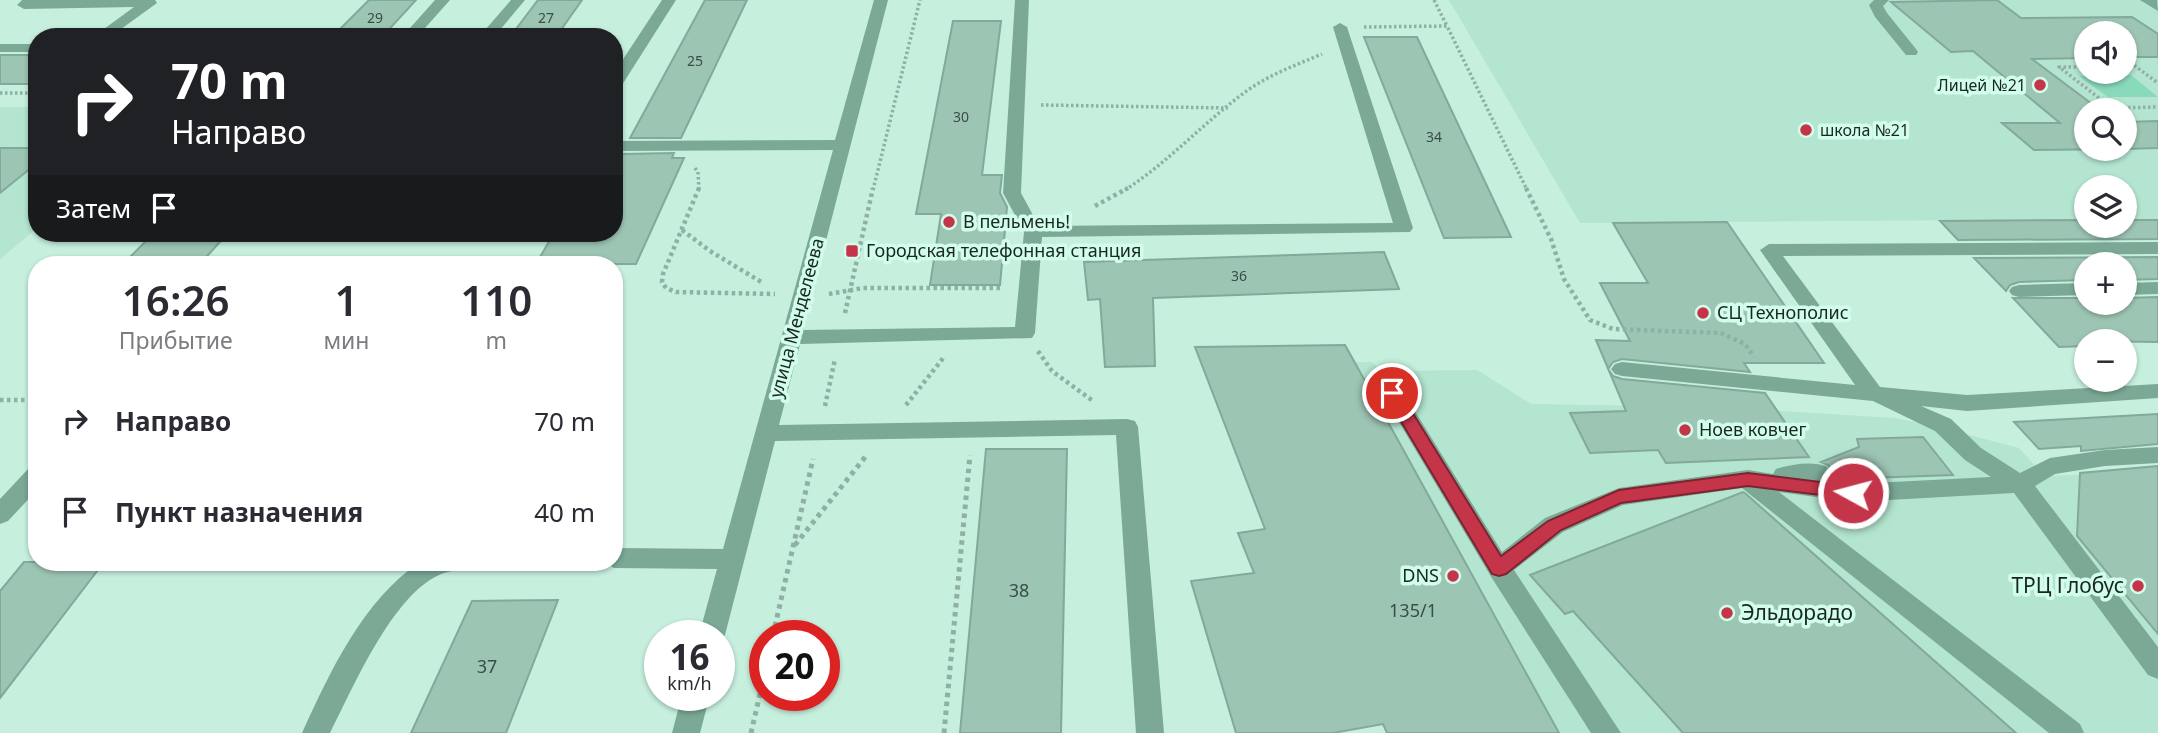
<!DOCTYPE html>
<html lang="ru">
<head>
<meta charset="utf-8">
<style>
	body { margin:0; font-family:"Noto Sans",sans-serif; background:#f7f7f7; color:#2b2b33; height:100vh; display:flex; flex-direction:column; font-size:26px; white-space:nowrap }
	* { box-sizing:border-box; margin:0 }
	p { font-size:23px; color:#7c7c81 }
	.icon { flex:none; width:38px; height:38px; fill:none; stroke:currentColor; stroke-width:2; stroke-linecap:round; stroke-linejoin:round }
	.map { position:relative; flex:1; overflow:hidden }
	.panel { position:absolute; left:28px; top:256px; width:595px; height:315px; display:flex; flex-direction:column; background:#fff; border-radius:28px; box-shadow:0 2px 5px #0004 }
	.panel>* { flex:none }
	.hud { position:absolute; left:28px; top:28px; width:595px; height:214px; border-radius:28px; box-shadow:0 2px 5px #0004; background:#202124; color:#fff; overflow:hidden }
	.fabs { position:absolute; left:2074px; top:21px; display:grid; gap:14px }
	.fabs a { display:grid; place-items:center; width:63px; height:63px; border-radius:50%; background:#fff; box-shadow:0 2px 5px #0004; font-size:35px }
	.speed { position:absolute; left:644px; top:620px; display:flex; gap:14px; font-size:35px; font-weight:700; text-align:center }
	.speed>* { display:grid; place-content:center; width:91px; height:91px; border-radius:50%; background:#fff; box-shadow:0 2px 5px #0004; line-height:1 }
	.speed small { font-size:18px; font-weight:400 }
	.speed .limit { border:10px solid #d22; background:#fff; color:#111 }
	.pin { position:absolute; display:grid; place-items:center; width:60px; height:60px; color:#fff; margin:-30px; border:4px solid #fff; border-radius:50%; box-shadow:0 2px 7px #0007 }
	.me { position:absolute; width:77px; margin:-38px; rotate:277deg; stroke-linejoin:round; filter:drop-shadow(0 0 5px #0008) }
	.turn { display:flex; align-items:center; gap:24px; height:147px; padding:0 28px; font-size:32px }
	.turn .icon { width:91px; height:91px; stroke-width:2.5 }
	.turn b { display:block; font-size:49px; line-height:60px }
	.then { display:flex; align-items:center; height:66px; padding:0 28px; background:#0003; gap:14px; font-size:26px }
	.eta { display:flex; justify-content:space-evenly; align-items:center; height:119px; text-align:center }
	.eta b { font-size:42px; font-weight:600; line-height:49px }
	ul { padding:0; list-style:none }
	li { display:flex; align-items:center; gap:21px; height:91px; padding:0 28px }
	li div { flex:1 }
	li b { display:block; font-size:26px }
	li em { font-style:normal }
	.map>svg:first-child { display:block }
	.built { fill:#b3e5d0; fill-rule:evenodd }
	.green { fill:#88dabb }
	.building { fill:#9dc5b4; stroke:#82a999; stroke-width:2 }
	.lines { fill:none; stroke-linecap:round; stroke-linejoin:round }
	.path-far2 { stroke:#8fb0a2; stroke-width:3.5; stroke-dasharray:2.5 2.5; stroke-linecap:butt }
	.path-far1 { stroke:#8fb0a2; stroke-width:4.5; stroke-dasharray:3.5 3.5; stroke-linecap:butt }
	.path { stroke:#8fb0a2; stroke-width:5; stroke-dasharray:4.5 4.5; stroke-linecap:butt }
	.minor { fill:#7ba996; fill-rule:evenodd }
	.route { fill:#c53549; stroke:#80222f; stroke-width:2 }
	.poi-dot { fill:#c53549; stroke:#d3fdeb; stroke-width:2.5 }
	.labels { text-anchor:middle; stroke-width:7; stroke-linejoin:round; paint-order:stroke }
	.number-label { font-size:14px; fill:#394e46 }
	.far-poi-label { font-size:16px; fill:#182721; stroke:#d3fdeb; text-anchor:end }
	.poi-label { font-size:18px; fill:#182721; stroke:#d3fdeb; text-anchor:start }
	.street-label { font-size:18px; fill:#182721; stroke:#d3fdeb }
	.near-number-label { font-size:18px; fill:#394e46 }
	.near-poi-label { font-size:21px; fill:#182721; stroke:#d3fdeb; text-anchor:end }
</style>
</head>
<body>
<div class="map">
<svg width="2158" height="733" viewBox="0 0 2158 733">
	<rect width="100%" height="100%" fill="#c6efde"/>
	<path class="built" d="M1449,0H2158V219H2125L2124,187H2086V219L1580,223ZM2086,33H2124V72H2086ZM2086,110H2124V149H2086Z
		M0,107H37V228L0,259Z
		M1371,362L1383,371L1477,370L1531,404L1719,407L1894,418L1931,425L2019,448L2045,476L2158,472V733H1387L1280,486L1250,489L1202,365Z"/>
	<path class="green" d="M2131,75L2158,97H2108L2079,76Z"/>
	<path class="building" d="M369,0H416L382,37H332Z
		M538,0H582L556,37H510Z
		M705,0H747L681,138H630Z
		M1997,0L2021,18L2132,17L2158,34V57H2124V33H2086V58L2032,59L2100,110H2086V149H2124L2034,150L2002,123H2060L1973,51L1951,52L1891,2Z
		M953,21H1001L982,175H1002L1000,193L1007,207L1000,285H930L941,214H916Z
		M1364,37H1417L1511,237L1444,238Z
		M0,55H37V84H0Z
		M2158,121V148L2124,149V122Z
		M0,148H37V163L0,193Z
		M674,153L672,158H684L636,264H536L554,233H614V158H620L622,154Z
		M2086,220V226H2124V220H2158V239L1958,240L1940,221Z
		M1727,222L1824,363H1744L1750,372L1622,359L1613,362L1608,369L1613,376L1622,379L1765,393L1809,457L1666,463L1658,450L1590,453L1570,413L1626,411L1596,340L1630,341L1600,283H1648L1613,223Z
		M154,233H228L200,264H123Z
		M1384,252L1399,289L1153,298L1155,366L1105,367L1100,299L1088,300L1084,262Z
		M2158,257V279L2124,280V264H2086V280L2019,282L2010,285L2006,291L1974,258Z
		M2158,297V342L2086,341V346L2059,347L2013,298H2086V303H2124V298Z
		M1345,345L1399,442L1559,733H1387L1383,724L1333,733H1236L1191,581L1254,573L1238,533L1265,529L1195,347Z
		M2158,414V444L2081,451V446L2039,449L2014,422Z
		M1923,437L1953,475L1837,479L1829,478L1832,471L1828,465L1821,462L1859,447L1857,439Z
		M986,449H1067L1061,733H960Z
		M2158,466V634L2077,536L2080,473Z
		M1743,492L1746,494L2016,733H1683L1573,611L1565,614L1530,575Z
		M24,562H104L0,698V591Z
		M558,600L506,733H411L472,601Z"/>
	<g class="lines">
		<path class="path-far2" d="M1434,0L1447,26
			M1364,27L1447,26L1527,190
			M2086,67H2059L2112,108L2158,107
			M2124,67L2135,66L2158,83
			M0,93H37
			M1041,105L1228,108
			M695,168L698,172L699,190
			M873,190L920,0
			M1125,190C1170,161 1205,121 1248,90C1271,74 1296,65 1322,54"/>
		<path class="path-far1" d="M699,188L663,274L662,282L666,288L676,292L775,294
			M1526,188L1551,239L1564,279L1590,320L1613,329L1721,333L1745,344L1754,357
			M1095,206L1128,188
			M682,230L710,251L763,283
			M829,294L863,288H1002
			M845,313L873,188
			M1038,351L1052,371L1093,401
			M0,400H37
			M906,405L944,357
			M825,406L835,359"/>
		<path class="path" d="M795,545L866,456
			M773,635L813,459
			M751,733L765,672
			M944,733L970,455"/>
		<path class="minor" d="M22,0H155L157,3L110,37H93L134,7L24,9L17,5Z
			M435,0H450L417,37H402Z
			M511,0H525L494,37H479Z
			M662,0H676L622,85L614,90V73Z
			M874,0H888L803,330L1015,327L1024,232L1003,193L1015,0H1029L1021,193L1039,226L1393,223L1333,27L1340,23L1347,27L1413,228L1410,232L1042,237L1035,333L1032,338L800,344L779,425L1127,419L1135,421L1138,427L1164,733H1136L1116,435L775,441L725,635L719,643V635H699L717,569L614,568L604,562H614V548L723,549L833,150L614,151V141L835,140Z
			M1874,0H1889L1883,6L1887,13L1916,49L1918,52L1916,55H1906L1875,17L1869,5Z
			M2140,0H2157L2158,11Z
			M0,44H37V52H0Z
			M2158,242V254L1783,256L1880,387L1967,395L2158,384V398L1967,411L1921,406L1951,419L1981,448L2020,473L2050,458L2105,450L2158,447V463L2105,466L2055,474L2035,486L2158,647V679L2148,675L2014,493L1853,502L1779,492L2080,724L2084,733H2049L1742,488L1623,505L1563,532L1514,570L1621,733H1591L1490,575L1381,392L1384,387L1392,385L1400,387L1502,552L1545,518L1619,488L1748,470L1773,474L1776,469C1791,464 1811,461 1826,466L1830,472L1826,478L1820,480L1853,484L1991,477L1965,460L1935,431L1873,401L1622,376L1615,374L1611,369L1615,364L1622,362L1855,385L1760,250L1769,244Z
			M2158,282V294L2124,295V283Z
			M2086,283V295L2019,297L2012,295L2009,291L2012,287L2019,285Z
			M37,466V490L8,521L0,524V499L29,468Z
			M420,562H463L460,569C453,571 445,572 439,575C392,596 353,688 330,733H302C330,672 363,600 420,562Z
			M682,695H710L700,733H672Z"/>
	</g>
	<path class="route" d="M1392,387L1398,389L1501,556L1548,521L1619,490L1748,473L1853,486L1860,488L1862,493L1860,498L1853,499L1748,486L1621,503L1561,530L1506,574L1499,576L1492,574L1384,393Z"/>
	<g class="poi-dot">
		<circle cx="2040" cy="85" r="7"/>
		<circle cx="1806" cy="130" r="7"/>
		<circle cx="949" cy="222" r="7"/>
		<rect x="845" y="244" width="14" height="14" rx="3.5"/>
		<circle cx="1703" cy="313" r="7"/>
		<circle cx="1685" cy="430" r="7"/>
		<circle cx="1453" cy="576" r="7"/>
		<circle cx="2138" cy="586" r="7"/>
		<circle cx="1727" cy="613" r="7"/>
	</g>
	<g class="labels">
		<g class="number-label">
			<text x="375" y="23">29</text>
			<text x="546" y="23">27</text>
			<text x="695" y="66">25</text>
			<text x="961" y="122">30</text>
			<text x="1434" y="142">34</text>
			<text x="1239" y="281">36</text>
		</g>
		<g class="far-poi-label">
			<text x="2026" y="91">Лицей №21</text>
			<text x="1820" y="136" text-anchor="start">школа №21</text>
		</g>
		<g class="poi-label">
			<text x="963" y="228">В пельмень!</text>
			<text x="866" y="257">Городская телефонная станция</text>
			<text x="1717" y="319">СЦ Технополис</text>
			<text x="1699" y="436">Ноев ковчег</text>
			<text x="1439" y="582" text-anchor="end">DNS</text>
		</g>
		<g class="street-label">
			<text transform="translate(797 318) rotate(-75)" y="6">улица Менделеева</text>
		</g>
		<g class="near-number-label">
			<text x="1019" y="597">38</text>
			<text x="1413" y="617">135/1</text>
			<text x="487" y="673">37</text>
		</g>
		<g class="near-poi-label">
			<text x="2124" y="593">ТРЦ Глобус</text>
			<text x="1741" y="620" text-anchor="start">Эльдорадо</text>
		</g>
	</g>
</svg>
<div class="fabs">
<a><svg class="icon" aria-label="sound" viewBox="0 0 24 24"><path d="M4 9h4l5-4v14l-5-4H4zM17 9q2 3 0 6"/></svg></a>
<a><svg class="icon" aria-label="search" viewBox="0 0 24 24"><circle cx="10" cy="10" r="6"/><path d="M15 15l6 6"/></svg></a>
<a><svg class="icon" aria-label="layers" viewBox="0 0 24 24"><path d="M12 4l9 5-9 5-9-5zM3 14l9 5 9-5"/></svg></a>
<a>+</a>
<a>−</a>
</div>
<div class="speed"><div>16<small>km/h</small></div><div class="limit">20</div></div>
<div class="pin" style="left:1392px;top:393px;background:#d93025"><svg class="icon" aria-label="arrive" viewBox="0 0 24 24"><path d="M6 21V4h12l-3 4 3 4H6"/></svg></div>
<svg class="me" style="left:1853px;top:493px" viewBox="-20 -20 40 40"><circle r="17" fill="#c53549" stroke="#fff" stroke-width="3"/><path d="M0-11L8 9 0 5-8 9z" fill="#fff"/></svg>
<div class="hud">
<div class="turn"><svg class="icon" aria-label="right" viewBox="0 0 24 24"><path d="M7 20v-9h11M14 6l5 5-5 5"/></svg><div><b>70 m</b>Направо</div></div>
<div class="then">Затем<svg class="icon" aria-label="arrive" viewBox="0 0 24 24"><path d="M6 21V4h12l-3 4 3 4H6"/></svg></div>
</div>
<section class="panel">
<div class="eta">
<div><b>16:26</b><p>Прибытие</p></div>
<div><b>1</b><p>мин</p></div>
<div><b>110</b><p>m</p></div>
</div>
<ul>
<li><svg class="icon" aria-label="right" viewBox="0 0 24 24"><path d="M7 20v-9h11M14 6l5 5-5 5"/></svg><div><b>Направо</b></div><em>70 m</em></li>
<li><svg class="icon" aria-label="arrive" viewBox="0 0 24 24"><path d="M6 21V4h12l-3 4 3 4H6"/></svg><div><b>Пункт назначения</b></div><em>40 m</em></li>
</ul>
</section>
</div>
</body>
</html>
